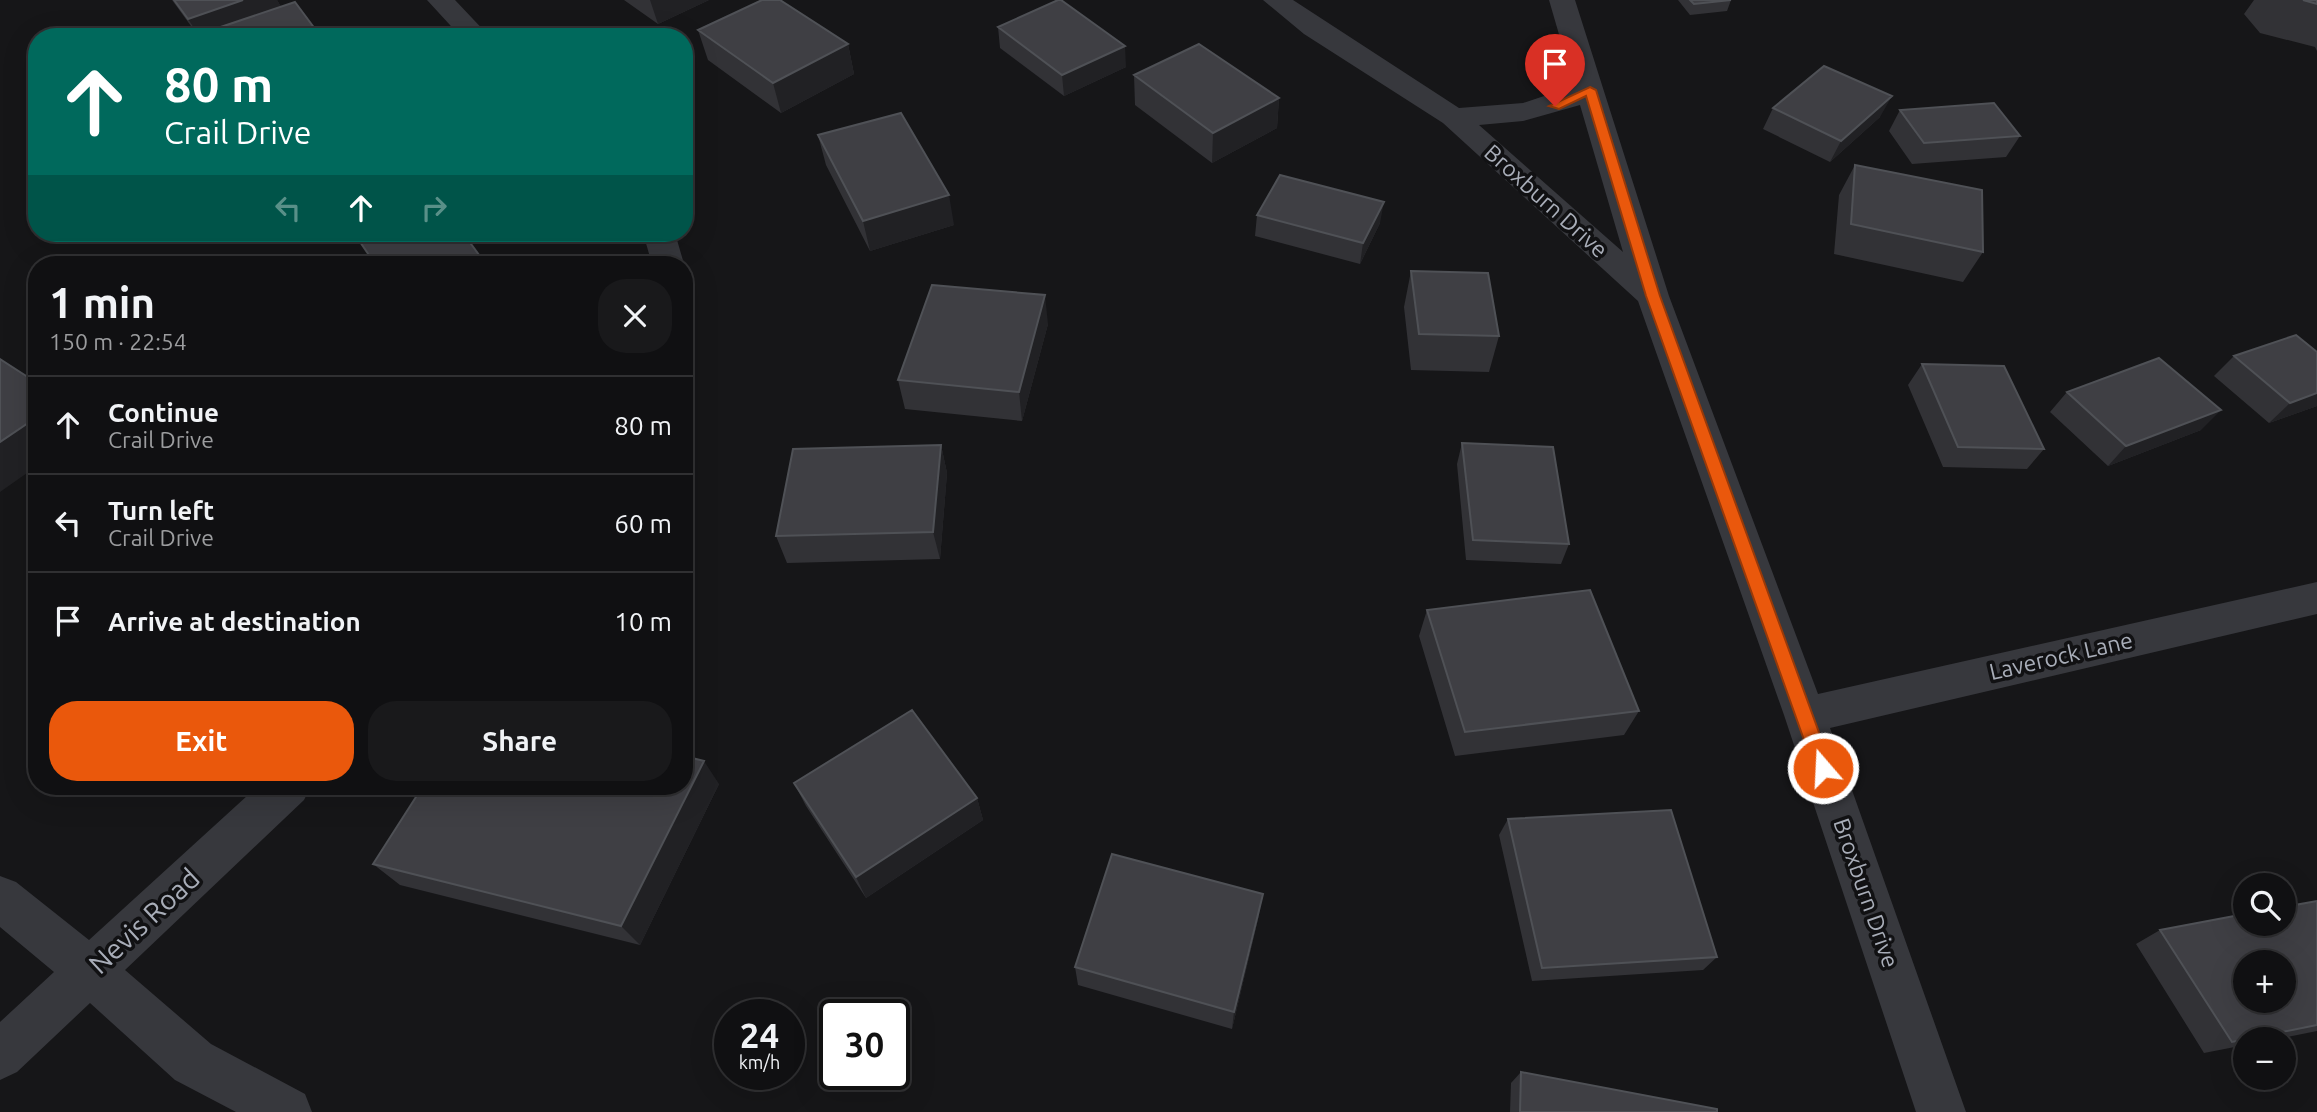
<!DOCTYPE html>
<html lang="en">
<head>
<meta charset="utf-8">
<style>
	body { margin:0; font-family:Ubuntu,sans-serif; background:#19191b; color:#f1f3f6; height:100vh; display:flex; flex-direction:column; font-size:26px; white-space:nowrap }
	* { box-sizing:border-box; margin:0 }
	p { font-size:23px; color:#9c9d9f }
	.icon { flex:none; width:38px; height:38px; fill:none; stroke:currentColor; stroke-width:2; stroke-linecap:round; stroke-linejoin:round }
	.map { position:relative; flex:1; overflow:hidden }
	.sheet { position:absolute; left:28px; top:256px; width:665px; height:539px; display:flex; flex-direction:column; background:#101012; border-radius:28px; box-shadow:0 7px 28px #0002,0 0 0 2px #303032 }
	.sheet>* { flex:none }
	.guide { position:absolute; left:28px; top:28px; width:665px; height:214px; border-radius:28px; box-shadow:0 7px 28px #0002,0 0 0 2px #303032; background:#00695c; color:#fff; overflow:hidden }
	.controls { position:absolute; left:2233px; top:873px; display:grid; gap:14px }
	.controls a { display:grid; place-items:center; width:63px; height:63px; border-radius:50%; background:#101012; box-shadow:0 7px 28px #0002,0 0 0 2px #303032; font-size:35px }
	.speed { position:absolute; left:714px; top:999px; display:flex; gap:14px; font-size:35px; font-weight:700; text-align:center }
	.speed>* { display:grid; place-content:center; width:91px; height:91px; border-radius:50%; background:#101012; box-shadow:0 7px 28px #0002,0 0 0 2px #303032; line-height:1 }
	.speed small { font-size:18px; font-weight:400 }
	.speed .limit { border:4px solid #111; border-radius:10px; background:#fff; color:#111 }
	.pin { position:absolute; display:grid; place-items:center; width:60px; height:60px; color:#fff; margin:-72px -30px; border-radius:50% 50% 50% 0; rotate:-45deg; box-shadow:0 0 7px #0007 }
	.pin .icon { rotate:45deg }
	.me { position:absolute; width:77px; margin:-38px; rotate:341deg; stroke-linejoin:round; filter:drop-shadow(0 0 5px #0008) }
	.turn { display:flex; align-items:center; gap:24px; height:147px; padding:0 21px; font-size:32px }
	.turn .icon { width:91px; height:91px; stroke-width:2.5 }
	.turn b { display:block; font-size:49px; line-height:60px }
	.lanes { display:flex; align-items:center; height:66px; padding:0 21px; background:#0003; justify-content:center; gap:35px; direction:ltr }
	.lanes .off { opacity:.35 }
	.round { display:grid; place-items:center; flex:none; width:74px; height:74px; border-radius:28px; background:#19191b }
	.summary { display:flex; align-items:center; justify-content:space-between; height:119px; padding:0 21px }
	h1 { font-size:42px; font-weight:700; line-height:52px }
	.button { display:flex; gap:14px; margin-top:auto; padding:14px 21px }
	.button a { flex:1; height:80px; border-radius:28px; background:#ea580c; color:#fff; font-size:28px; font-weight:700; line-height:80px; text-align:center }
	.button a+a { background:#19191b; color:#f1f3f6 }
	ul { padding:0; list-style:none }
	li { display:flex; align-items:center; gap:21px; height:98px; padding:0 21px; border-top:2px solid #303032 }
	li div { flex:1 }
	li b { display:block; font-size:26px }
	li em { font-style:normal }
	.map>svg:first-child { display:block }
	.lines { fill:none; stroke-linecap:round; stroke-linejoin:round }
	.street { fill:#37383d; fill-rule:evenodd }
	.wall { fill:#323236 }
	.shaded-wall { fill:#212124 }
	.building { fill:#3f3f44; stroke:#4f5156; stroke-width:2; fill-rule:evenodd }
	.route { fill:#ea580c; stroke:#983908; stroke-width:2 }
	.labels { text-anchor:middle; stroke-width:7; stroke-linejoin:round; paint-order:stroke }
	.street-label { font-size:23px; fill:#a8adb8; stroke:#111113 }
	.near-street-label { font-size:28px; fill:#a8adb8; stroke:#111113 }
</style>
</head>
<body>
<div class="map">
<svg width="2317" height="1112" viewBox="0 0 2317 1112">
	<rect width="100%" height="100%" fill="#161618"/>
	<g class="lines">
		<path class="street" d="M427,0H455L490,37H461Z
			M1263,0H1293L1459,108L1523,103L1574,86L1549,0H1575L1669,296L1818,694L2317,582V614L1830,728L1966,1112H1916L1784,715L1638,301L1443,123L1304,34ZM1580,105L1623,252L1479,125L1523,121Z
			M643,233H675L684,264H652Z
			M258,786H311L304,800L125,970L211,1044L305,1094L312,1112H236L175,1080L90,1003L17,1072L0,1080V1022L54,972L0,927V876L16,882L89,940Z"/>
	</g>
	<path class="wall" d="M172,0H277L281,7L321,37H199Z
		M624,0H709L658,24Z
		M1678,0H1731L1727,11L1690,15Z
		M2254,0H2317V51L2315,47L2260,33L2244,14Z
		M998,27L1126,67L1064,96L1000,48Z
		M698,30L848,44L854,74L781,113L708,60Z
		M1134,75L1279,98L1277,128L1212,163L1135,105Z
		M1773,108L1880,117L1830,162L1763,129Z
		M1900,110L2020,136L2006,157L1912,164L1889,131Z
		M818,135L954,225L870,251L826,165Z
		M1855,165L1983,252L1963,282L1834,254L1839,195Z
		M1257,215L1380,223L1360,264L1255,236Z
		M1411,271L1499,336L1489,372L1411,370L1404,307Z
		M1048,324L1022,421L905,409L898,380Z
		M2234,356L2317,406L2269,423L2214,376Z
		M1922,364L2044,449L2027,469L1943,467L1908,385Z
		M2067,392L2201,430L2108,466L2050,412Z
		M1462,443L1569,544L1561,564L1466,560L1457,464Z
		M941,445L947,473L940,559L787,563L776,536Z
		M1427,610L1639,711L1624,735L1455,756L1419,636Z
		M794,783L977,798L983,820L866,898L806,806Z
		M719,784L640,945L400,885L373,864Z
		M1508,819L1717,957L1703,970L1532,981L1499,835Z
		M2317,901V1031L2273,1040H2245V1045L2204,1053L2136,944L2160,930Z
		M1259,915L1232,1029L1078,985L1075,967Z
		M1521,1072L1717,1112H1510L1511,1083Z"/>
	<path class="shaded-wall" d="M243,0H277L289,20L242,37H200L188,19Z
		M650,0H709L658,24Z
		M848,44L854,74L781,113L773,83Z
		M1125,46L1126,67L1064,96L1062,75Z
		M1892,96L1880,117L1830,162L1841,141Z
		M1279,98L1277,128L1212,163L1213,133Z
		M949,195L954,225L870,251L863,221Z
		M1384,202L1380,223L1360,264L1363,243Z
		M482,259L485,264H470Z
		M1045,295L1048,324L1022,421L1019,392Z
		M2317,393V406L2269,423L2290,403Z
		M2221,410L2201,430L2108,466L2126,446Z
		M37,417V466L0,492V442Z
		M941,445L947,473L940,559L933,532Z
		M704,761L719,784L640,945L621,926Z
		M977,798L983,820L866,898L856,877Z
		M1263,894L1259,915L1232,1029L1234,1012Z"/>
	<path class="building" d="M174,0H243L188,19Z
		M762,0H780L848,44L773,83L698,30Z
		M1058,0H1061L1125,46L1062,75L998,27Z
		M1690,0H1731L1694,4Z
		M2303,0H2317V4Z
		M295,2L321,37H201L200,34Z
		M1199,44L1279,98L1213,133L1134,75Z
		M1824,66L1892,96L1841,141L1773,108Z
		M1994,103L2020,136L1924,143L1900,110Z
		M901,113L949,195L863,221L818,135Z
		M1855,165L1982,190L1983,252L1851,224Z
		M1280,175L1384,202L1363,243L1257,215Z
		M354,233H463L482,259L470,264H375Z
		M1411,271L1488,273L1499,336L1419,334Z
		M932,285L1045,295L1019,392L898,380Z
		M2296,335L2317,352V393L2290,403L2234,356Z
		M2159,358L2221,410L2126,446L2067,392Z
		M0,359L37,383V417L0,442Z
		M1922,364L2004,366L2044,449L1958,447Z
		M1462,443L1553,447L1569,544L1473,540Z
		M941,445L933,532L776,536L793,449Z
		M1590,590L1639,711L1465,732L1427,610Z
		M912,710L977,798L856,877L794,783Z
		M684,756L704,761L621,926L373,864L423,786H684Z
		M1671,810L1717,957L1542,968L1508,819Z
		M1112,854L1263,894L1234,1012L1075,967Z
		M2317,901V1025L2232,1042L2160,930L2245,914V924H2284V907ZM2245,962H2284V1001H2245Z
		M1521,1072L1717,1109V1112H1520Z"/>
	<path class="route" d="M1590,87L1596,90L1660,296L1832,768L1829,774L1823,776L1816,774L1814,768L1646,296L1586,96L1559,109L1549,106Z"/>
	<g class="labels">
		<g class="street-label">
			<text transform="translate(1546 201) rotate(42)" y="8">Broxburn Drive</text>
			<text transform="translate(2061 656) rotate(-13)" y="8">Laverock Lane</text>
			<text transform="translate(1866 893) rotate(71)" y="8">Broxburn Drive</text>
		</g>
		<g class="near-street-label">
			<text transform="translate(144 921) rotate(-43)" y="10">Nevis Road</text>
		</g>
	</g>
</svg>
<div class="controls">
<a><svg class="icon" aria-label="search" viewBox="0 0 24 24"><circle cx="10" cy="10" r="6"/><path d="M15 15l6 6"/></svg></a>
<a>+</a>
<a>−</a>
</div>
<div class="speed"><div>24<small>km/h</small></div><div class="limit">30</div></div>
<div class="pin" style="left:1555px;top:106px;background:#d93025"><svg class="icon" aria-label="arrive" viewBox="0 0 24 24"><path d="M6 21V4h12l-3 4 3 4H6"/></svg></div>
<svg class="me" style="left:1823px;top:768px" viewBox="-20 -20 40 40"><circle r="17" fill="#ea580c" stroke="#fff" stroke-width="3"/><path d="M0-11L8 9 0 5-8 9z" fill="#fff"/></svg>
<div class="guide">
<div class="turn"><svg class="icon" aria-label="ahead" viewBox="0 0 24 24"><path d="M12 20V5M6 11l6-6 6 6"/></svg><div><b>80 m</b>Crail Drive</div></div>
<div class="lanes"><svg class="icon off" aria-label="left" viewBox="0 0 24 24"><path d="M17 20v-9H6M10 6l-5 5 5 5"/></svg><svg class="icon" aria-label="ahead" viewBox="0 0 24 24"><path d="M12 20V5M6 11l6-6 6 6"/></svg><svg class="icon off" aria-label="right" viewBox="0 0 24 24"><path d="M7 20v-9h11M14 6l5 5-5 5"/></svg></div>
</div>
<section class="sheet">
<div class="summary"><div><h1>1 min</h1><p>150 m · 22:54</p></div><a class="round"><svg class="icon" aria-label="close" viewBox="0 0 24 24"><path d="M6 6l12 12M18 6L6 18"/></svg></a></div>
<ul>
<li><svg class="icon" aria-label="ahead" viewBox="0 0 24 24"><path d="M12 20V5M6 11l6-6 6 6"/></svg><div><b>Continue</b><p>Crail Drive</p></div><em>80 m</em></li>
<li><svg class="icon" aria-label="left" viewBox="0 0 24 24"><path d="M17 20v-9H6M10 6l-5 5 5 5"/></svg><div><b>Turn left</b><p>Crail Drive</p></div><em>60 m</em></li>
<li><svg class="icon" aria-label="arrive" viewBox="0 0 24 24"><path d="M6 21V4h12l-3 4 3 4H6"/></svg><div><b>Arrive at destination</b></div><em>10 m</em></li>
</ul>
<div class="button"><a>Exit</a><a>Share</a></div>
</section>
</div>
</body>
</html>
